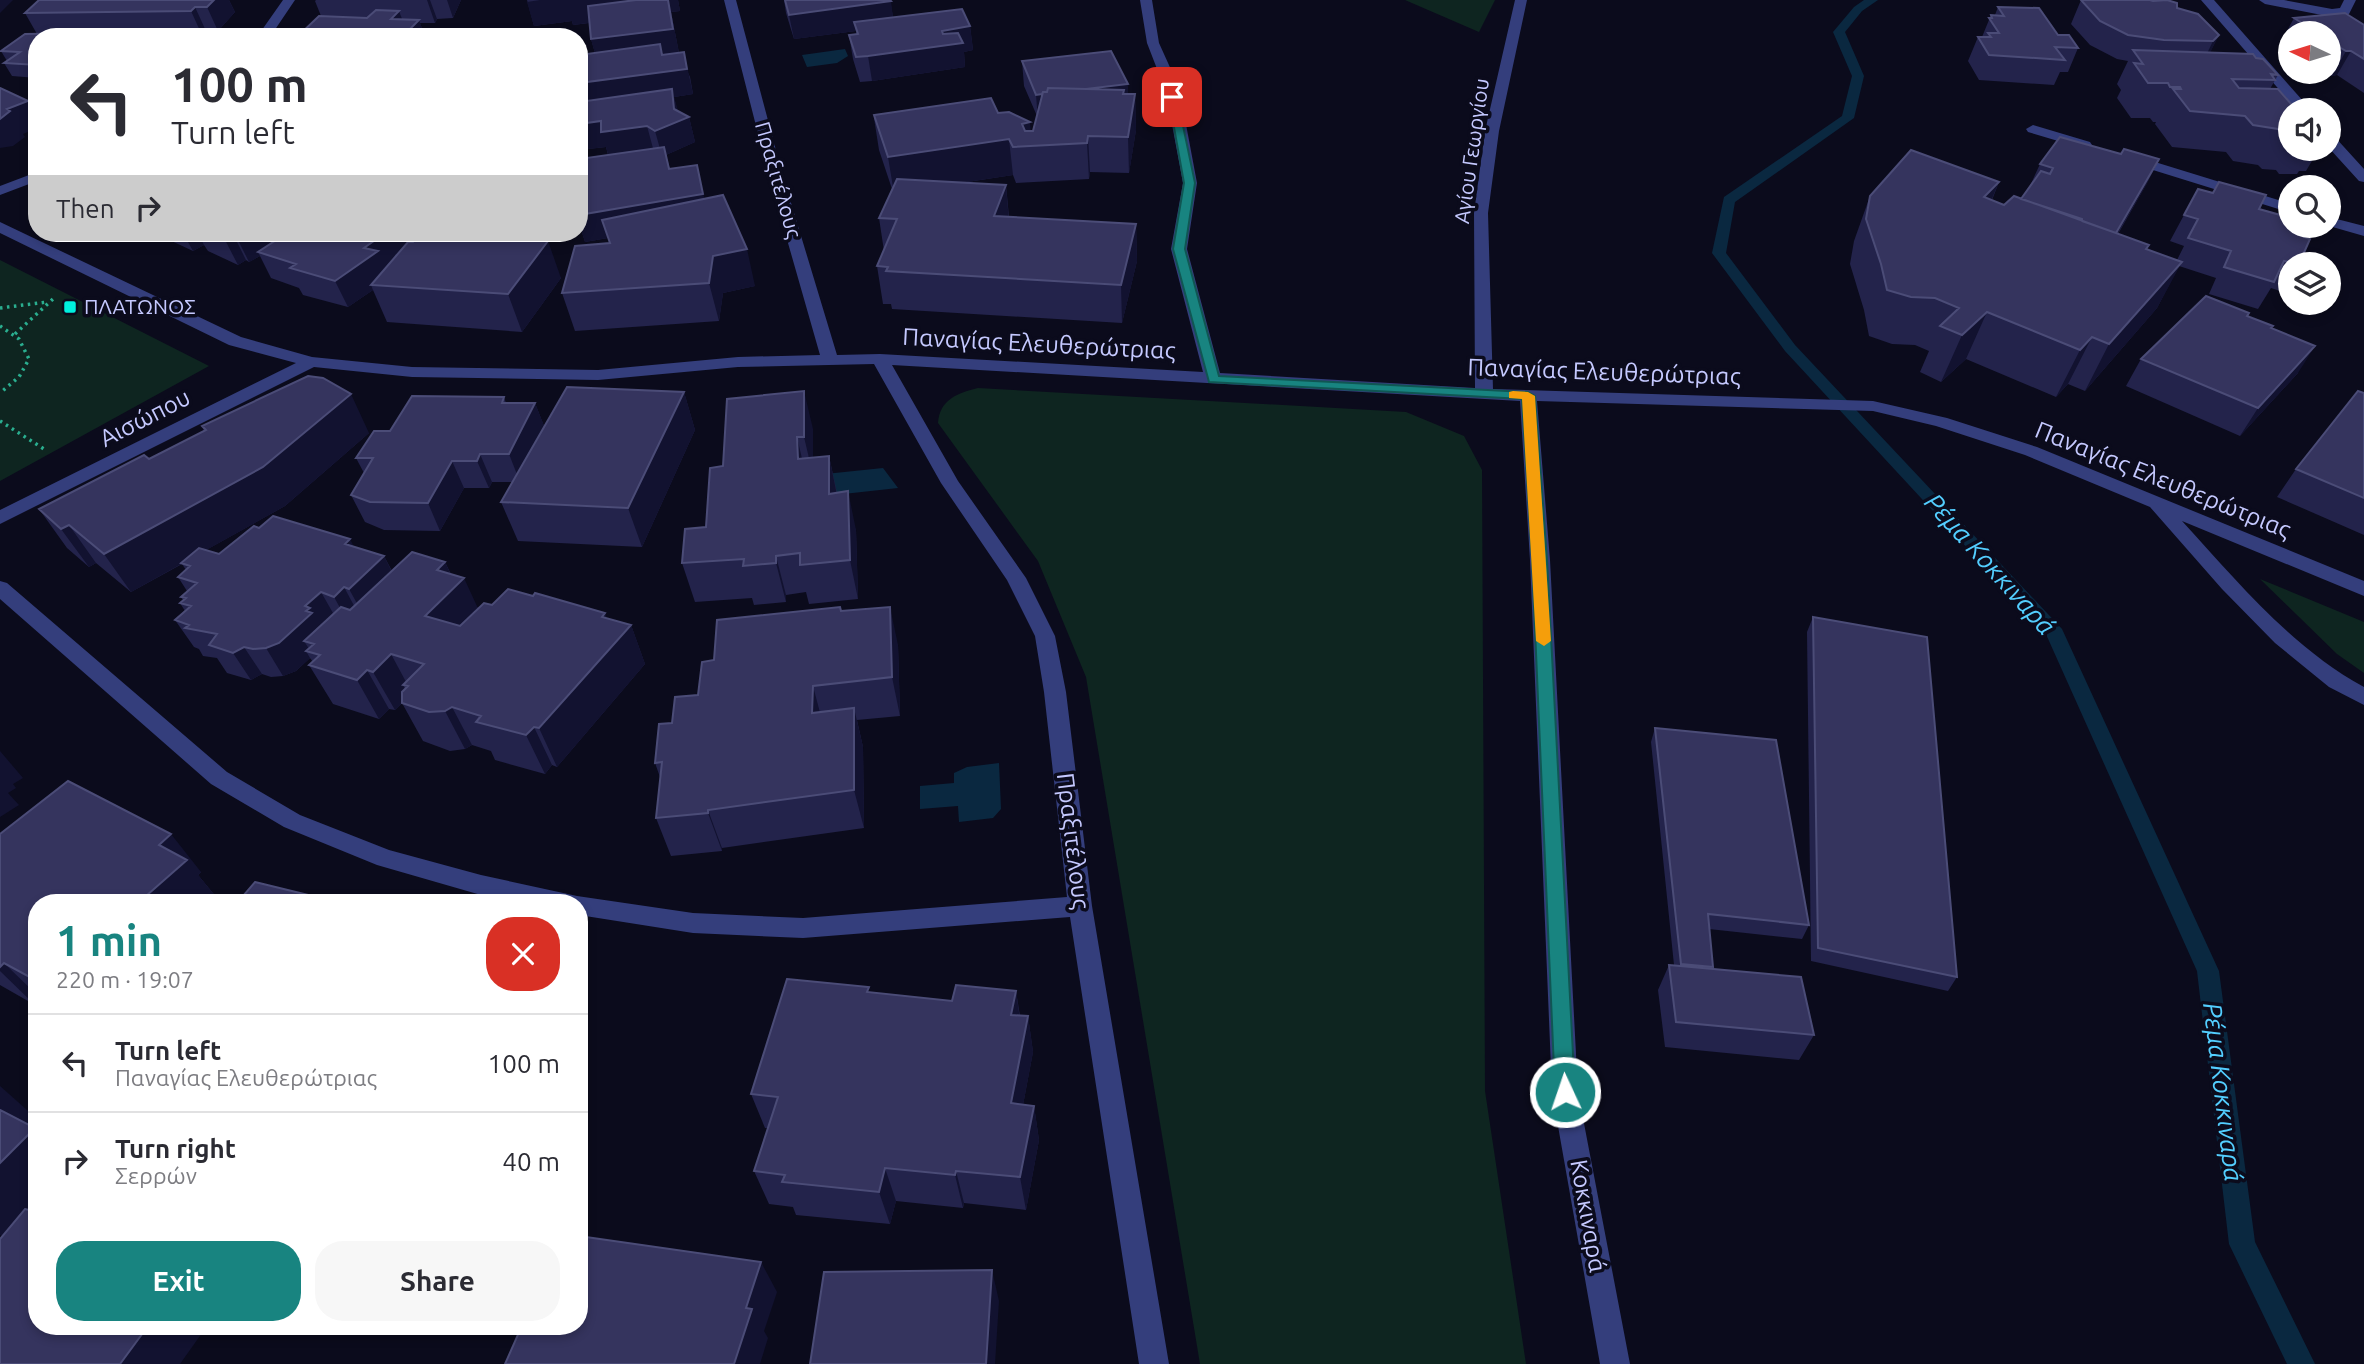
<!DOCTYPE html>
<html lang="en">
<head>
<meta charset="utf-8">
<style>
	body { margin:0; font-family:Ubuntu,sans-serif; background:#f7f7f7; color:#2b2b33; height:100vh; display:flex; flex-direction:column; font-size:26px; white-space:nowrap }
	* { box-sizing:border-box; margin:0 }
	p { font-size:23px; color:#7c7c81 }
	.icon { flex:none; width:38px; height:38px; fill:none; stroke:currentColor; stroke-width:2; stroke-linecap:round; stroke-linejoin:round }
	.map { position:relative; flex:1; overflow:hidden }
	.drawer { position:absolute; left:28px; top:894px; width:560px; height:441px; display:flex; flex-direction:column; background:#fff; border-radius:28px; box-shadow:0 4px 10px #0003 }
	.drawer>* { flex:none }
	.guide { position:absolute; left:28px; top:28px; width:560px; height:214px; border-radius:28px; box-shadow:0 4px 10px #0003; background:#fff; color:#2b2b33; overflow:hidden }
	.needle { width:46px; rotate:274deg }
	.fabs { position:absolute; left:2278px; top:21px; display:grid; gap:14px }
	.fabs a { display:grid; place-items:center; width:63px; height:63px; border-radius:50%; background:#fff; box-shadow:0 4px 10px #0003; font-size:35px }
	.pin { position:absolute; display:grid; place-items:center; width:60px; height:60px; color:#fff; margin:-30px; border-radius:14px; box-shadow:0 4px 10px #0006 }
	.me { position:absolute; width:77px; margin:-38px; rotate:357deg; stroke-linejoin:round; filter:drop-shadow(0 0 5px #0008) }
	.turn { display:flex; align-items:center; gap:24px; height:147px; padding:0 28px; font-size:32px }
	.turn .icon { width:91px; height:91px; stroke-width:2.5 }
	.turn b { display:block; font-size:49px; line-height:60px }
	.then { display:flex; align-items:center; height:66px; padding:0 28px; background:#0003; gap:14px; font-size:26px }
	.round { display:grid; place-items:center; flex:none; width:74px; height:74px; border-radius:28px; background:#f7f7f7 }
	.headline { display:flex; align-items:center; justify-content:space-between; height:119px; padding:0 28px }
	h1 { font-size:42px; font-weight:700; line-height:52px; color:#188480 }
	.action { display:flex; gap:14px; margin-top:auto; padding:14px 28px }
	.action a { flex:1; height:80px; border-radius:28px; background:#188480; color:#fff; font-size:28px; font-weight:700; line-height:80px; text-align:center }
	.action a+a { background:#f7f7f7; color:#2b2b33 }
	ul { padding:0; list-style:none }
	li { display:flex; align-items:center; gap:21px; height:98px; padding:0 28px; border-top:2px solid #e1e1e2 }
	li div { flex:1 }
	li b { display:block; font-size:26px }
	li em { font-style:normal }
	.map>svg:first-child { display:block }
	.green { fill:#0e2520 }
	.water { fill:#0a2840 }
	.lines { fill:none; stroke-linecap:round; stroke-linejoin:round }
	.stream { fill:#0a2840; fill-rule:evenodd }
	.path { stroke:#2aae8f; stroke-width:3.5; stroke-dasharray:2.5 4.5; stroke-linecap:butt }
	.minor { fill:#343e7c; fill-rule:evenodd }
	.wall { fill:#23234b }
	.shaded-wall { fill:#121230 }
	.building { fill:#35345e; stroke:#4b4c77; stroke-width:2 }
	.route { fill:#188480; stroke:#105653; stroke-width:2 }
	.slow { fill:#f59e0b }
	.poi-dot { fill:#00f0de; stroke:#0b0b1c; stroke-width:2.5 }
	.labels { text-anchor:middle; stroke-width:7; stroke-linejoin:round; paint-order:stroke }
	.far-street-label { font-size:21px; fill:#c5c9ff; stroke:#0b0b1c }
	.far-poi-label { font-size:21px; fill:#c5c9ff; stroke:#0b0b1c; text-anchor:start }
	.street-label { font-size:24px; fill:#c5c9ff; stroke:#0b0b1c }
	.water-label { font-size:26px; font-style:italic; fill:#53ceff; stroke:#0b0b1c }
</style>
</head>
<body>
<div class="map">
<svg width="2364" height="1364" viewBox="0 0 2364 1364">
	<rect width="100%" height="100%" fill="#0b0b1c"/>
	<path class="green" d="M1405,0H1495L1479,32Z
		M0,260L209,366L0,481Z
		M978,388L1406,412L1464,436L1482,470L1485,1091L1526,1364H1200L1086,677L1038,561L938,423C940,399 958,393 978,388Z
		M2260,579L2364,622V673L2337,654Z"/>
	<path class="water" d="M845,49L848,56L837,63L807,67L802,55Z
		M883,468L898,488L807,498L806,476Z
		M999,763L1001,809L993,818L959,822L958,806L920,809V786L954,783V773L967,767Z"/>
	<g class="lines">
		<path class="stream" d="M1864,0H1878L1862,11L1845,32L1864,76L1854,118L1735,202L1726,253L1795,345L2062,629L2219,971L2255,1242L2315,1364H2287L2229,1244L2197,971L2045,632L1785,351L1712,253L1724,197L1842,116L1852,76L1833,32L1854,7Z"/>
		<path class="path" d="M0,308L47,302
			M0,326L19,339L29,359L19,377L0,393
			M15,334L53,299
			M0,421L44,449"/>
		<path class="minor" d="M283,0H295L270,37H257Z
			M724,0H736L782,173L837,355L880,354L1203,372L1171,249L1183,183L1171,119L1159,74L1147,43L1140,0H1152L1159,43L1173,74L1185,119L1197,183L1187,249L1220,373L1475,388L1474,213L1485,131L1515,0H1527L1499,131L1488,213L1493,389L1873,401L1947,418L2037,447L2364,581V596L2182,521C2237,581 2291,647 2364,687V705L2329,687L2275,643L2222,589L2150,507L2025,455L1936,426L1873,411L1537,401L1550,560L1578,1092L1630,1364H1600L1552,1092L1530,560L1520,401L892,365L958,481L1026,578L1055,636L1066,692L1092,906L1169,1364H1139L1070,917L803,938L693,933L579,915V903H522L481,895L377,865L284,827L211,784L0,599V581L7,583L227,772L300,815L389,850L481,875L577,896L693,913L803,918L1067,897L1044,692L1035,636L1007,580L941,483L874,364L738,367L598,380L412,377L314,367L0,524V510L296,363L229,345L0,233V222L241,337L312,357L412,367L598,370L738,357L820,355L768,173Z
			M2201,0H2214L2311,110H2297Z
			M2259,0H2284L2332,9L2340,8L2344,0H2356L2349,14L2332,17L2265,4Z
			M2033,125L2090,142L2092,145L2085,149L2028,132L2026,129Z
			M2329,135L2334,136L2364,169V182L2359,181L2329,148Z
			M2129,154L2291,204V213L2124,161L2122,158Z
			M37,172V181L0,195V186Z
			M2329,217L2364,226V236L2329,226Z"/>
	</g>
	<path class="wall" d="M229,0L235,12L218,31H206L202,35L37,37V78L12,76L4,63L7,61L1,51L37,34L25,13Z
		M316,0H461L453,18L437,19L435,23H420L425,37L321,16L315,1Z
		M527,0H678L680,11L671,12L679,53L690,77L693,94L674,97L677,110L689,117L695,142L666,155L670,169L705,199L755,286L723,293L719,321L575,331L562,293L609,243L608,238L585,242L579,223V159L608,155L606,147L579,150V55L595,53L591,39L589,23L573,25L572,21L534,26Z
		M784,0H890L893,17L970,26L973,50L964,52L965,67L872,81L860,82L853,59L849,35L856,34V31L794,39L786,13Z
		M2081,0L2177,8L2219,35L2210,52L2256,58L2278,75L2270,89L2291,110V149H2319L2306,171H2299L2297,174H2279L2276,170L2262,169L2258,165L2233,161L2226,152L2172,147L2155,124L2156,122H2153L2150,118H2131L2117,98L2121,90L2117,84L2128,61L2117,59L2090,45L2071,24Z
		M1998,7L2058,35L2078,48L2068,72H2060L2054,85L1979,80L1968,61L1978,37H1982L1991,15H1995Z
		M2294,18L2364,25V93L2337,75L2332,76L2326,72H2329V33H2291V49L2281,42Z
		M1022,61L1128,84V94H1135L1136,130L1129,173L1090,172L1089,179L1016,183L1013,175L961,183L1006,185L1009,217L1136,224L1137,261L1122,323L892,309L891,304H883L877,266L884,251L879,218L892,189L879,150L874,118L1033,131L1037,116L1024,86Z
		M2121,154L2159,159L2146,185L2118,234L2147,249L2177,260L2184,246L2170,241L2184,215L2259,209L2296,234L2299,264H2291V278L2283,292L2271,288L2258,309L2209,294L2216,278L2179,266L2157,308L2085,391L2068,384L2056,397L1966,359L1941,382L1920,372L1929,351L1915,345L1892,344L1869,336L1864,310L1850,264L1854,241L1870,196L1999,182L1992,200L2004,205L2021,199L2030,186L2040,164Z
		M161,233H402L407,244L413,242L421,233H527L530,240L561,278L522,332L387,322L373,290L348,307L303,295L299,288L271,278L260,256L249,262L246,260L238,265L208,251L204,245L193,251L163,237Z
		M2248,316L2271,328L2298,373L2240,436L2126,386L2141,359Z
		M684,392L695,430L642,547L518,541L501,502L513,482H492L489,488H464L440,531L384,530L365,522L351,495L364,473L356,458L390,431L504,397L506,403H535L544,426Z
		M2364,393V535L2277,497L2296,469Z
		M202,426L369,433L285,506L206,550L219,554L354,547L384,556L392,571L445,562L451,574L478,608L492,605L607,618L631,625L645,664L557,767L552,765L545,774L495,760L491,751L472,745L465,749L450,751L423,741L402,703L395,710L389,709L379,719L333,704L309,665L313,662L310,658L296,671L283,676L271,677L262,674L251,680L227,673L217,658L203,656L199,649L194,647L175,620L185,611L180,603L183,600L181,597L187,591L178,577L186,570L182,564L131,592L96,563L89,567L67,548L39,509L149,459L204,431Z
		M813,429V458L829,456L837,493L856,530L858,599L809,604L806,592L786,595V602L754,605L752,598L695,602L682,563L706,527L723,466Z
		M841,611L898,645L900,716L857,720L863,747L864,828L722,848V851L671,856L656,818L660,777L655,763L672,723L698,695L714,660Z
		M1813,617L1957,977L1948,991L1811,961L1807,632Z
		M1655,728L1809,925L1802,939L1709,929L1712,969L1814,1035L1799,1060L1665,1047L1658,990L1669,965H1674L1651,742Z
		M0,834L201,872L198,875L217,898L37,903V1003L35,1005L0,985Z
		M1016,991L1020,1016H1028L1033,1052L1023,1105L1034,1106L1039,1140L1026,1210L964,1203L963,1208L896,1201L890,1224L796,1215L793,1207L769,1204L754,1171L768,1128H765L751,1094L870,993L952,1001Z"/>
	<path class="shaded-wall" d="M0,0H13L0,13Z
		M214,0H229L235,12L218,31L207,7Z
		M427,0H430L437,19L435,23Z
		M447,0H461L453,18Z
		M540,0H678L680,11L671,12L679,53L684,52L693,94L674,97L679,114L689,117L695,142L666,155L671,173L662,156L655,131L678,121L579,109V83L598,64L591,39L670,12L573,25L572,21L534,26L527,2Z
		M891,1L894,25L854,22L856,31L794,39L789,15Z
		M195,7L206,31L202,35L191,11Z
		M399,11L407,32L419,20L425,37H408L391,19Z
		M970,26L973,50L964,52L965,67L872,81L868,56L942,31Z
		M2219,35L2207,59L2201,66L2213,41Z
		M2346,51H2351L2337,75L2332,76Z
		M1128,84V109L1038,120L1036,95Z
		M1135,94L1136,130L1129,173L1128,137Z
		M28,101L37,116V128L23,134L25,137L13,146L0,148V119L7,109Z
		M601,121L647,126L654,152L609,158L606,147L579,150V124Z
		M1030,122L1032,146L1022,124Z
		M1088,136L1090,172L1089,179L1087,143Z
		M1009,139L1013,175L894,193L888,157Z
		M2159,159L2146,185L2100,263L2114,237Z
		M697,165L709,220L585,242L579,223V215Z
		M1999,182L1980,227L1984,197Z
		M1006,185L1009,222L994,216Z
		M1136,224L1137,261L1122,323L1121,285Z
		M183,233H198L204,245L193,251Z
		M242,233H269L276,248L258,252L260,256L249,262L236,236Z
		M271,233H304L279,249Z
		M380,233H402L408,246L395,255L396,259L385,268L389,278L371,285L373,290L348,307L335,281L364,248Z
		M499,233H527L536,257L548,241L561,278L522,332L508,294Z
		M233,234L246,260L238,265L224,238Z
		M747,249L755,286L723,293L719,321L709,283L713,256Z
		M2182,262L2157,308L2085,391L2109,344Z
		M1987,312L1966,359L1941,382L1962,335Z
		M2092,337L2068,384L2056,397L2080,350Z
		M2315,346L2298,373L2240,436L2258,408Z
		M804,391L813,429V475L804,437Z
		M684,392L695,430L642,547L628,508Z
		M351,394L369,433L285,506L131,592L104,554Z
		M535,403L546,431L520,482L509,454Z
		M797,437L806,476L798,459Z
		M480,454L492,482L489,488L477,461Z
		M829,456L837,495L829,494Z
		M452,461L464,488L440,531L428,503Z
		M848,491L856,530L858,599L850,560Z
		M69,525L96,563L89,567L61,529Z
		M350,539L364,567L345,544Z
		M384,556L398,584L364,616L349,589Z
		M776,556L786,595V602L776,563Z
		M445,562L456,586L464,578L482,617L445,655L425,616L437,570Z
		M344,587L359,615L349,624L334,597Z
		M321,592L337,620L314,644L304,641L311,652L306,651L310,658L296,671L283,676L266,648L305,606Z
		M890,607L898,645L900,716L892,677Z
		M605,613L616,642L631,625L645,664L557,767L539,728Z
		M244,647L262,674L251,680L233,653Z
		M391,654L412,693L408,686L403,685L409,696L395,710L373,672Z
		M367,670L389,709L379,719L357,680Z
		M813,686L823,724L812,713Z
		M452,707L472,745L465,749L445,711Z
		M854,708L863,747L864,828L854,790Z
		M534,727L552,765L545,774L526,735Z
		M0,751L23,778L13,784L16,788L8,793L19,805L0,817Z
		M708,810L722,848V851L708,813Z
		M171,834L201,872L198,875L217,898L211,903H138L159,845Z
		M4,963L37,995V1003L35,1005L0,971V967Z
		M1016,991L1021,1027L1011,1015Z
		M1028,1016L1033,1052L1017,1137L1011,1103Z
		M0,1086L36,1118L20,1133L0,1116Z
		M1034,1106L1039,1140L1026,1210L1020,1177Z
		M35,1128L37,1130V1200L2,1236L0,1235V1163Z
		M885,1168L896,1201L890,1224L879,1192Z
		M956,1171L964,1203L963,1208L955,1175Z
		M761,1262L777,1292L764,1331L768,1338L760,1364H734L746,1308Z
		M992,1270L999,1301L995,1364H986Z
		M148,1326H207L180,1364H120Z"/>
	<path class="building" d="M39,0H214L207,7H195L191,11L25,13Z
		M636,0H668L673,29L591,39L588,6Z
		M785,0H890L891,1L789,15Z
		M2081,0H2150L2153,1L2167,0L2177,3V8L2198,14L2219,35L2213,41L2164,40L2128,35L2100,21Z
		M1998,7L2039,8L2058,35H2069L2078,48L2055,47L2065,60L1989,55L1978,37H1991L1988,33H1999L1989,18H1992L1991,15L2004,16Z
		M962,9L970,26L942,31L943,34L958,33L963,43L868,56L856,57L849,35L858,34L854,22Z
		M376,10L399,11L391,19L419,20L406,33H415L411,37H297L319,16L367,18Z
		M2345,13L2364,25V59L2351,51H2346L2329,41V33H2318L2294,18Z
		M91,31L164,33L159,37H82Z
		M87,33L82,37H37V65L4,63L20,52L1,51L25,34Z
		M660,44L662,55L684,52L687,69L579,83V55Z
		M2133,50L2253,54L2256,58L2263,59L2278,75L2271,74L2275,80L2232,79L2239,88L2278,89L2292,105H2300L2305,110H2291V134L2282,133L2278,129L2253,125L2245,116L2190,111L2173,89H2181L2180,87H2170L2168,83H2148L2134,63L2143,64Z
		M1111,51L1128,84L1086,89L1048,88L1047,92H1043L1042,94L1036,95L1022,61Z
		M0,88L28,101L7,109L10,111L0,119Z
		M1048,88L1124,90L1123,94H1135L1128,137L1088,136L1087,143L1013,147L1009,139L888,157L874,115L991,98L998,113L1009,112L1030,122L1022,124L1025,131H1033L1043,92H1047Z
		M672,89L674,109L689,117L655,131L647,126L601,132V121L579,124V102Z
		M2060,137L2121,154L2124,149L2159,159L2116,233L2082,221V219L2021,199L2041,171L2050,174L2053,168L2040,164Z
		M664,147L669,169L697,165L703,194L579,215V159Z
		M1911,150L1999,182L1984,197L2004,205L2014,196L2149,245L2146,249L2182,262L2109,344L2092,337L2080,350L1987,312L1962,335L1940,326L1959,308L1935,298L1911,297L1887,290L1881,264L1866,219L1870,196Z
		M897,179L1006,185L994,216L1136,224L1121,285L886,271L888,267L877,266L897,219L879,218Z
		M2219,182L2266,195L2259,209L2291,218V226H2300L2296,234L2310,239L2299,264L2284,261L2274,282L2224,267L2231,251L2188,238L2198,219L2184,215L2198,189L2213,193Z
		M723,195L747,249L713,256L709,283L562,293L575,246L610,243L602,220Z
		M212,233H242L236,236L233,234L224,238Z
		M287,233H385L364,248L378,251L335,281L290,268L296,264L258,252Z
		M421,233H514L509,239L548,241L508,294L371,285L408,242H413Z
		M2206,296L2249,313L2247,316L2273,326L2271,328L2315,346L2258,408L2141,359Z
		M308,376L323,378L351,394L263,467L104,554L69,525L61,529L39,509L144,455L149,459L206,430L202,426Z
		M567,387L684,392L628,508L501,502Z
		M804,391V437H797L798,459L829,456V494L848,491L850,560L800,565V553L776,556V563L743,566L744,559L682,563L685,529L706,527L710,468L723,466L727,399Z
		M2358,391L2364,393V498L2296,469Z
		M412,396L504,397L502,403H535L509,454H480L477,461H452L428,503L370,502L351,495L373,458H356L374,431H390Z
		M273,516L350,539L345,544L384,556L349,589L344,587L334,597L321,592L305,606L310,608L306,611L312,613L279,643L266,648L253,649L244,647L233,653L209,645L217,634L185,628L189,625L175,620L191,606L180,603L186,598L181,597L197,583L178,577L190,566L181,563L199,548L219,554L254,526L259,528Z
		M412,552L445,562L437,570L464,578L425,616L460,626L484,603L492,605L508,589L533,596L535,593L605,613L602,617L631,625L539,728L534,727L526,735L476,722L481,716L452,707L445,711L429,712L402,703V692L408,686L403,685L424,664L391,654L373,672L367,670L357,680L309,665L320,655L306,651L314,644L304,641L341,607L350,610Z
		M840,607L841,611L890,607L892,677L813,686L812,713L854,708V790L708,810V813L656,818L662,762L655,763L659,724L672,723L675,697L698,695L702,662L714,660L717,620Z
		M1813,617L1927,637L1957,977L1818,948Z
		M1655,728L1776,740L1809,925L1708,914L1713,967L1681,964Z
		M68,781L171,834L159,845L187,860L138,903H37V981L4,963L0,967V834Z
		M255,882L341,903H237Z
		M1669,965L1801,977L1814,1035L1676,1022Z
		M787,979L869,987L867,992L952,1001L956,985L1016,991L1011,1015L1028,1016L1011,1103L1034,1106L1020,1177L956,1171L955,1175L885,1168L879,1192L782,1182L785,1175L754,1171L778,1097L751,1094Z
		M0,1110L35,1128L0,1163Z
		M25,1209L37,1212V1326H148L120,1364H0V1239Z
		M579,1236L761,1262L746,1308L752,1309L734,1364H505L520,1330L533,1332L535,1326H579Z
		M992,1270L986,1364H810L824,1272Z"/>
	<path class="route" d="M1168,94L1177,97L1195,183L1185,249L1219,376L1528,392L1535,396L1547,560L1575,1092L1572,1098L1565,1101L1558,1098L1555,1092L1532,560L1522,399L1209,382L1173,249L1184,183Z"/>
	<path class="slow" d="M1513,391L1528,392L1535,396L1551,641L1544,646L1536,641L1522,399L1509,398V392Z"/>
	<rect class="poi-dot" x="63" y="300" width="14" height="14" rx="3.5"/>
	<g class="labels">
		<g class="far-street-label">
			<text transform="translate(1472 151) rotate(-82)" y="7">Αγίου Γεωργίου</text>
			<text transform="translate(778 180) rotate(74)" y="7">Πραξιτέλους</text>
		</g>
		<g class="far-poi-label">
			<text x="84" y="314">ΠΛΑΤΩΝΟΣ</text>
		</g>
		<g class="street-label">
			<text transform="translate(1039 344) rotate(3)" y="8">Παναγίας Ελευθερώτριας</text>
			<text transform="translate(1604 372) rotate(2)" y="8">Παναγίας Ελευθερώτριας</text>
			<text transform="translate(145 418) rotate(-27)" y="8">Αισώπου</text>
			<text transform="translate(2163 480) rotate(22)" y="8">Παναγίας Ελευθερώτριας</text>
			<text transform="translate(1073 841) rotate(83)" y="8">Πραξιτέλους</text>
			<text transform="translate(1588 1216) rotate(80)" y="8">Κοκκιναρά</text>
		</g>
		<g class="water-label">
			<text transform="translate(1990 564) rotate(48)" y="9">Ρέμα Κοκκιναρά</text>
			<text transform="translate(2223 1092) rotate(83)" y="9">Ρέμα Κοκκιναρά</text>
		</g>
	</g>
</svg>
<div class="fabs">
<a><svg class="needle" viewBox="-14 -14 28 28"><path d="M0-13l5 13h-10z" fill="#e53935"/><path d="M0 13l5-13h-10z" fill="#7c7c81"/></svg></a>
<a><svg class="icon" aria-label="sound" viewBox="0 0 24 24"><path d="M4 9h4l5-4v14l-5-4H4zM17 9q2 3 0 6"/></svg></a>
<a><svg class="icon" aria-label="search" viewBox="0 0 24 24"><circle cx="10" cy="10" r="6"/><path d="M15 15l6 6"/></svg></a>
<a><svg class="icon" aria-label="layers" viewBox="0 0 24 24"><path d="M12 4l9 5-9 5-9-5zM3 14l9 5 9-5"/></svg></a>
</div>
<div class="pin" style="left:1172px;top:97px;background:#d93025"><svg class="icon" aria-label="arrive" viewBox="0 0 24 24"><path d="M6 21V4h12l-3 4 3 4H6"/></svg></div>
<svg class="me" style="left:1565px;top:1092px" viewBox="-20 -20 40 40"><circle r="17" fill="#188480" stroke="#fff" stroke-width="3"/><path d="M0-11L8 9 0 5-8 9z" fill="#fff"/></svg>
<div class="guide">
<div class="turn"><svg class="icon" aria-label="left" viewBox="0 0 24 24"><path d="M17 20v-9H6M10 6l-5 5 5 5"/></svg><div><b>100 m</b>Turn left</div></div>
<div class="then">Then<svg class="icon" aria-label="right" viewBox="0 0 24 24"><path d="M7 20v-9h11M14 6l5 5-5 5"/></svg></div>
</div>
<section class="drawer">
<div class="headline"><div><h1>1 min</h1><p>220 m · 19:07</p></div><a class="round" style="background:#d93025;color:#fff"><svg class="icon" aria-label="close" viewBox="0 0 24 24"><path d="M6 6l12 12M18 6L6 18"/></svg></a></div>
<ul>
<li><svg class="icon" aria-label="left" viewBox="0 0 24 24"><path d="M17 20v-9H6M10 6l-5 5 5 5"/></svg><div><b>Turn left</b><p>Παναγίας Ελευθερώτριας</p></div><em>100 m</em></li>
<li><svg class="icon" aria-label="right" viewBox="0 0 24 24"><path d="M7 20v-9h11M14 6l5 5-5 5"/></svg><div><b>Turn right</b><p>Σερρών</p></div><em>40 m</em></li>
</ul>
<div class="action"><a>Exit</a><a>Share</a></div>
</section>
</div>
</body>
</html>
